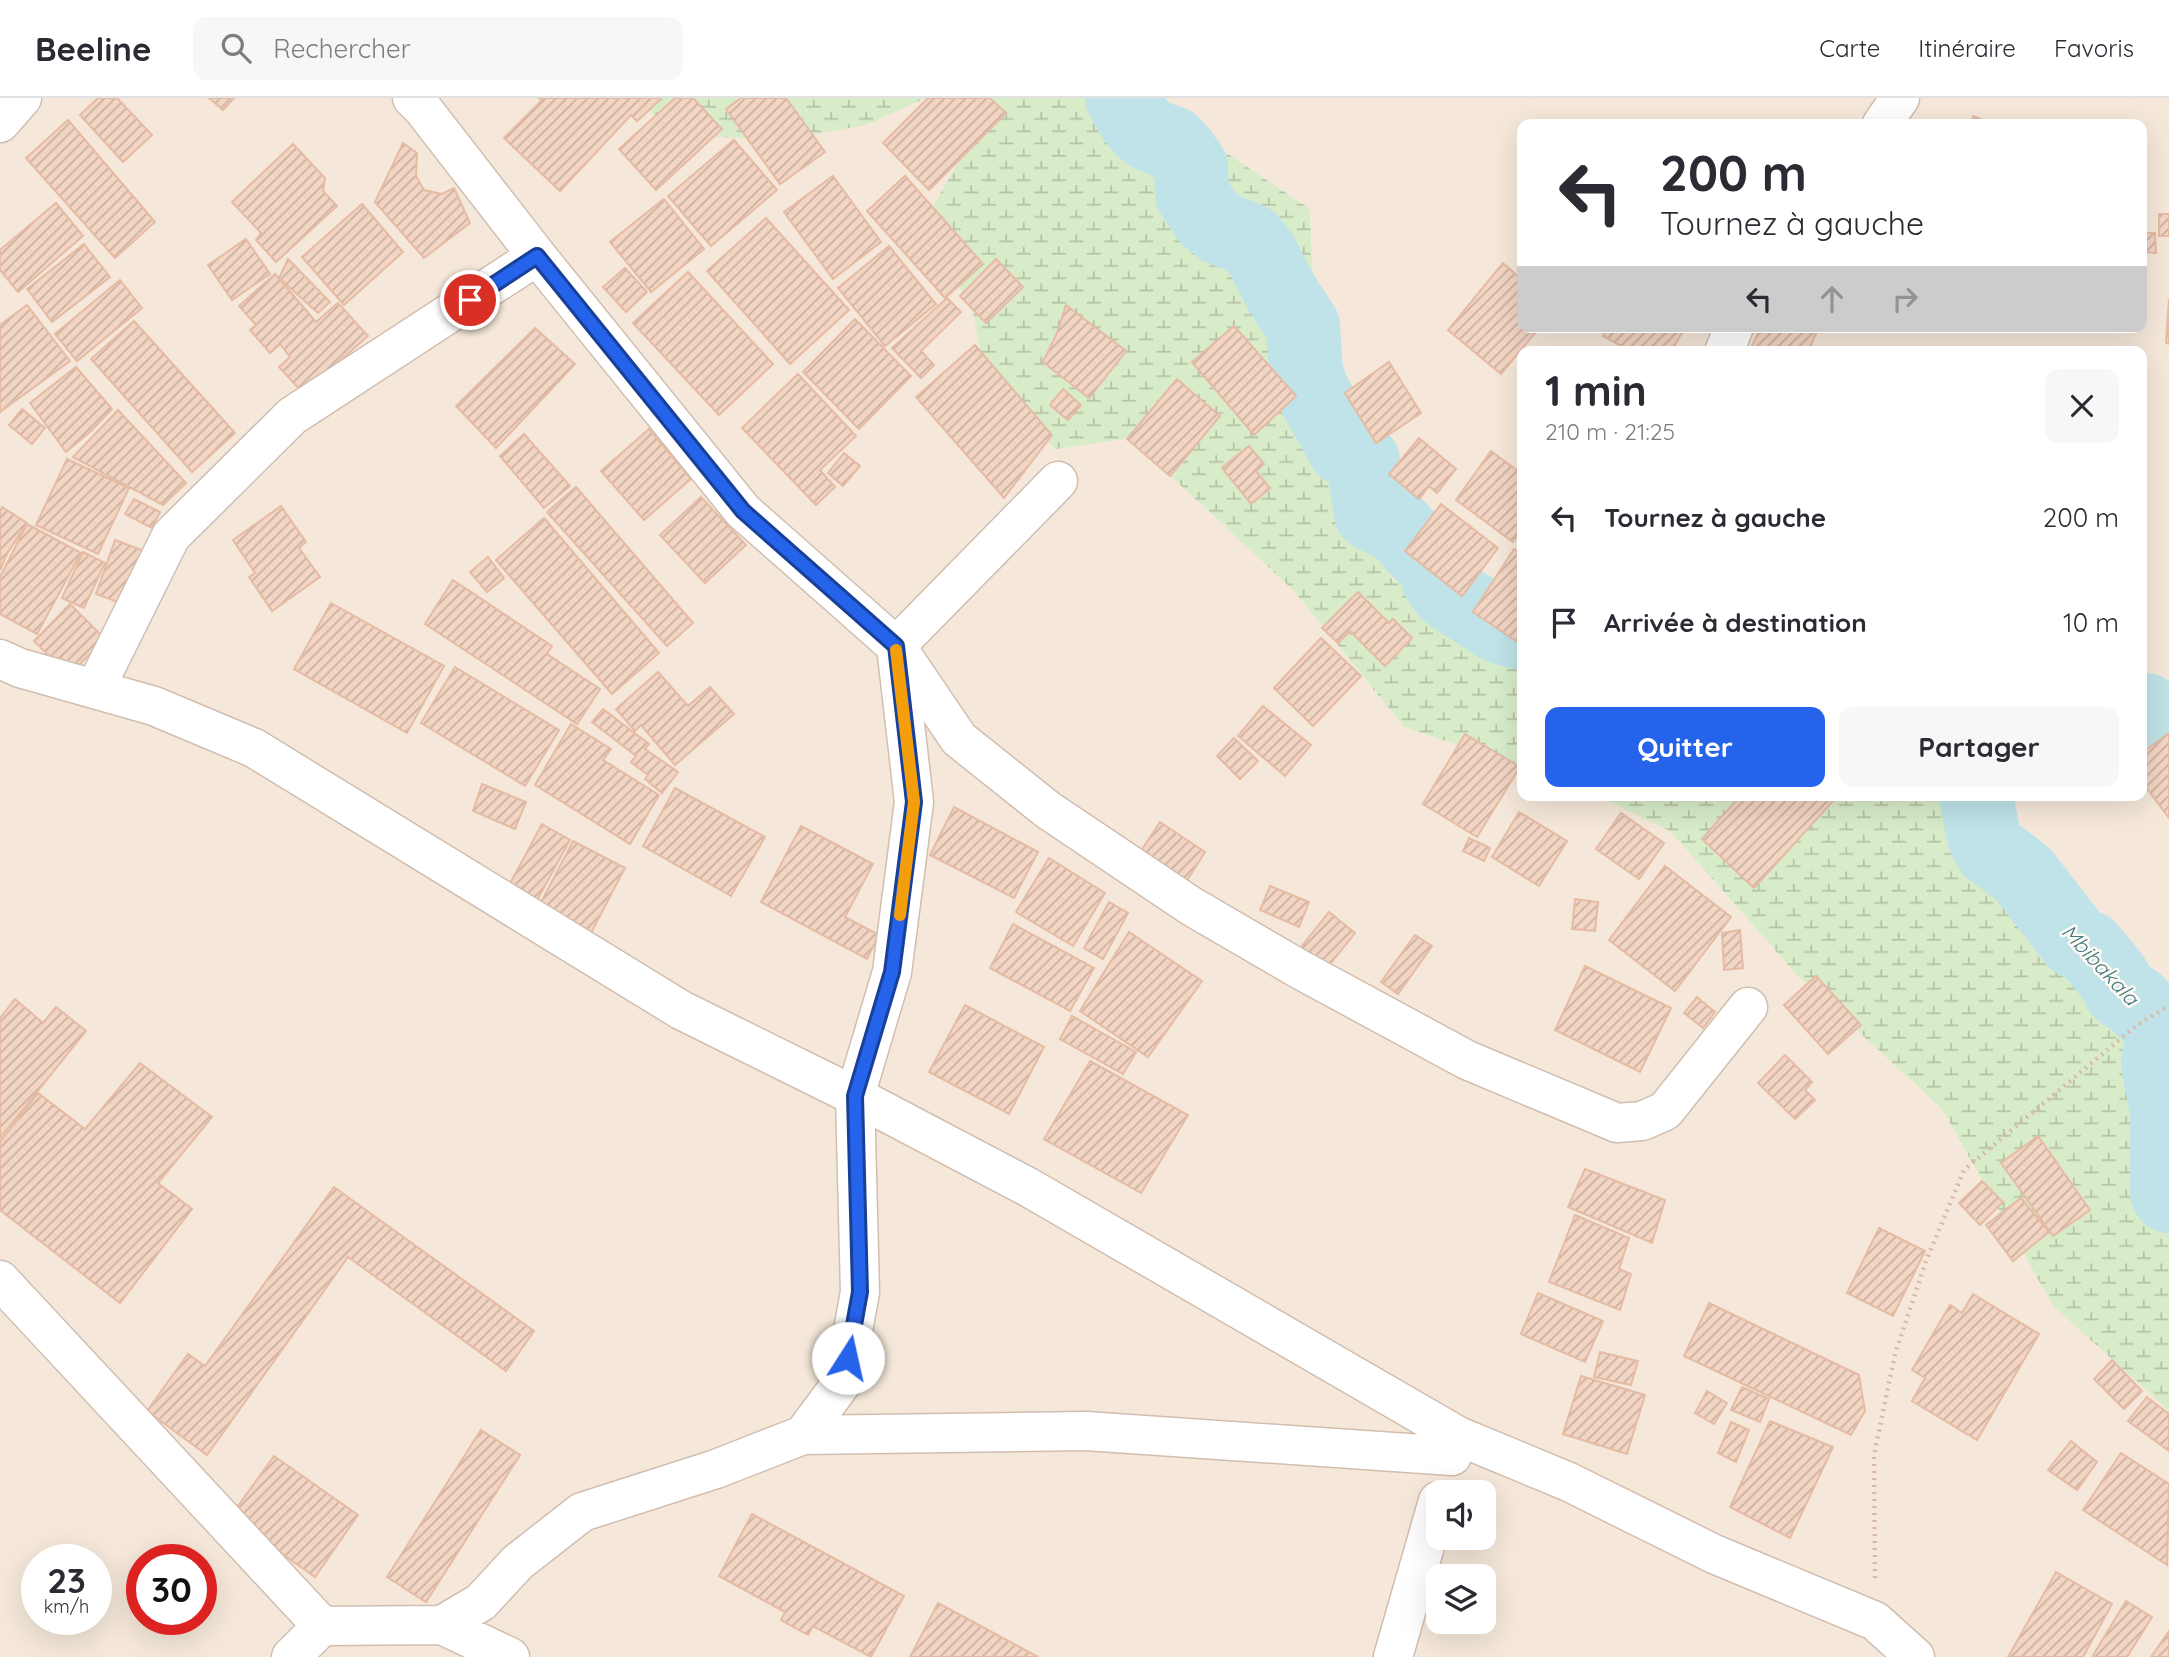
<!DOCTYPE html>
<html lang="fr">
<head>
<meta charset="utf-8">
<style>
	body { margin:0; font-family:Quicksand,sans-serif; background:#f7f7f7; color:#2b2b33; height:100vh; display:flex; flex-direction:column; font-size:26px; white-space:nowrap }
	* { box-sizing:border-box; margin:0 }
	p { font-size:23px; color:#7c7c81 }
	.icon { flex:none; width:38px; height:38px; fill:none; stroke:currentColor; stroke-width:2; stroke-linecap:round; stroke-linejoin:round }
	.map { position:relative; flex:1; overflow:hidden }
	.panel { position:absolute; left:1517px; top:248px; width:630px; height:455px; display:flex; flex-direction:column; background:#fff; border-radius:14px; box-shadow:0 7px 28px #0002 }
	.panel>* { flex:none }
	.hud { position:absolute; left:1517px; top:21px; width:630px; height:214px; border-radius:14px; box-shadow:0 7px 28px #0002; background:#fff; color:#2b2b33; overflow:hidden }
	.fabs { position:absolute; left:1426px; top:1382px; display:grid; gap:14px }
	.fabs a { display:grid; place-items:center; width:70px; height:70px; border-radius:14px; background:#fff; box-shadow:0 7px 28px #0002; font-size:35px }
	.speed { position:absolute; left:21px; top:1446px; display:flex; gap:14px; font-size:35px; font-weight:700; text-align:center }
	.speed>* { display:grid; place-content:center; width:91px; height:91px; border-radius:50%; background:#fff; box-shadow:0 7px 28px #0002; line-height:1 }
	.speed small { font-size:18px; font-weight:400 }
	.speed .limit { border:10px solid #d22; background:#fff; color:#111 }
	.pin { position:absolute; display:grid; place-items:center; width:60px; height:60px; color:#fff; margin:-30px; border:4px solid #fff; border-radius:50%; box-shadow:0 2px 7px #0007 }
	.me { position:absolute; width:77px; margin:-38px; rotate:10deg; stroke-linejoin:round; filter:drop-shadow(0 0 5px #0008) }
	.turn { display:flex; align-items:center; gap:24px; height:147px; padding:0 28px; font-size:32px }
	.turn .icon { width:91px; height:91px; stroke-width:2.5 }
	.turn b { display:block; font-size:49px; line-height:60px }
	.lanes { display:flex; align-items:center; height:66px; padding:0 28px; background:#0003; justify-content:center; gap:35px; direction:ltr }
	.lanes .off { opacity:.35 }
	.round { display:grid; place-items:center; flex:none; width:74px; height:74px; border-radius:14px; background:#f7f7f7 }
	.head { display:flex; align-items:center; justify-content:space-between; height:119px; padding:0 28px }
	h1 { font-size:42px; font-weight:800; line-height:52px }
	.action { display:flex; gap:14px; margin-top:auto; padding:14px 28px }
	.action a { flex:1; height:80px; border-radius:14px; background:#2563eb; color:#fff; font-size:28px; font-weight:800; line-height:80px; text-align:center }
	.action a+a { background:#f7f7f7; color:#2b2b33 }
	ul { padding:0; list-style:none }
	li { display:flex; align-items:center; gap:21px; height:105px; padding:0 28px }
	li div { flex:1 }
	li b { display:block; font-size:26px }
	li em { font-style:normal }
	header { display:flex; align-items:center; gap:42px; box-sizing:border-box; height:98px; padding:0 35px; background:#fff; border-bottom:2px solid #e1e1e2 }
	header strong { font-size:33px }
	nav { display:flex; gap:38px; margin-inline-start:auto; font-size:24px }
	.search { width:490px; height:63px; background:#f7f7f7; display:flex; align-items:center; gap:18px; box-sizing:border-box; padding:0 24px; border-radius:14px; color:#7c7c81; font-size:26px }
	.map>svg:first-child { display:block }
	.residential { fill:#f5e8da; fill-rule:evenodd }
	.wetland { fill:url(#wetland-marsh) }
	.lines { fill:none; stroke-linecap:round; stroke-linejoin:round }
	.stream { stroke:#a5d3da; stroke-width:12 }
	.river { stroke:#bfe3e8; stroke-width:74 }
	.building { fill:url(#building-hatch); stroke:#e6bba3; stroke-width:2 }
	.minor-casing { stroke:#d1beb0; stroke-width:41 }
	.path { stroke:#d9b8a5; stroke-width:4.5; stroke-dasharray:2 5; stroke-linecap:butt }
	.minor { stroke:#fff; stroke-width:38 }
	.route-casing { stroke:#184099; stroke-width:18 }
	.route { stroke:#2563eb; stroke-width:12 }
	.slow { stroke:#f59e0b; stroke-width:12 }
	.labels { text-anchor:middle; stroke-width:5; stroke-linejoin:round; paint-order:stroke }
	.water-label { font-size:21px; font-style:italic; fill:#437c86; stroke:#fffaf3 }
</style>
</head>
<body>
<header>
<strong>Beeline</strong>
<div class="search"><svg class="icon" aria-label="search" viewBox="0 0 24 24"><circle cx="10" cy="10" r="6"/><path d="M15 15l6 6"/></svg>Rechercher</div>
<nav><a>Carte</a><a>Itinéraire</a><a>Favoris</a></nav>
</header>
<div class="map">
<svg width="2169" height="1559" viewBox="0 0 2169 1559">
	<defs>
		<pattern id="wetland-marsh" width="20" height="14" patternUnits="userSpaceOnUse" patternTransform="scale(1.75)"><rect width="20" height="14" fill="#d8ecc9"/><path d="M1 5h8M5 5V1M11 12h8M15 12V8" fill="none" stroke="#b4c2a5"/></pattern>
		<pattern id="building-hatch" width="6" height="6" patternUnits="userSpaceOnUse" patternTransform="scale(1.75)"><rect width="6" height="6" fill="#f3d5c3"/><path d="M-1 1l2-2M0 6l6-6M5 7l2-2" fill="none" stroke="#cab0a1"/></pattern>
	</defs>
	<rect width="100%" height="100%" fill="#fdf6ec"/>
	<path class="residential" d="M0,0H639L869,26L926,0H953L962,58L972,210L988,293L1130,340L1294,493L1404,629L1522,669V698H1597L1670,733L1797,877L1942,1011L2053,1208L2169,1313V1559H0ZM1438,1395H1484V1440H1438ZM37,1461H96V1521H37ZM142,1461H201V1521H142ZM1438,1479H1484V1524H1438Z
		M1145,0H2169V896L2049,802L2001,698H2142V254H1522V518L1392,482L1317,282L1310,111ZM1522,26H2142V229H1522Z"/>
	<path class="wetland" d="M639,0H926L869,26L787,42L672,37Z
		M953,0H1145L1310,111L1317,282L1392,482L1522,518V669L1404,629L1294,493L1130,340L1056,351L988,292L972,210L921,129L962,58Z
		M1597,698H2001L2049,802L2169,896V1313L2053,1208L1942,1011L1797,877L1670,733Z"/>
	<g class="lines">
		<path class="stream" d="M2146,612H2153L2169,605
			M2162,949L2169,954"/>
		<path class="river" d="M1122,0L1134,21L1144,32L1152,38L1172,45L1182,56L1191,69L1192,96L1207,119L1220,130L1250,142L1261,156L1282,196L1303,228L1306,274L1313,294L1344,350L1358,358L1363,363L1371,415L1400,431L1420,454L1438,469L1439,483L1448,495L1500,529L1522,535
			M2142,612H2146
			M1976,698L1984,739L1991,752L2023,776L2075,843L2089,850L2113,879L2120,893L2136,904L2161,929L2163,934L2162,949L2158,965L2167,1014V1095L2169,1098"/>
	</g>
	<path class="building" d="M98,0H117L152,37L123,64L80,17Z
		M209,0H234L223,12Z
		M539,0H660L661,1L637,23L631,17L560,93L504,40L542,2Z
		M675,0H693L722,31L656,92L619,51Z
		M741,0H786L825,54L780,86L726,11Z
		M928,0H990L1006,15L929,92L883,45Z
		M1973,18L1993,26H1970Z
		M68,22L155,124L115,160L26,60Z
		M734,42L777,92L711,148L668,98Z
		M403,45L417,55L416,78L424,92L442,96L454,90L470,125L424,160L375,104Z
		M293,46L325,80L323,93L337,108L276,164L256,142L261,135L232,104Z
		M833,78L881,144L833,181L784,114Z
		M905,78L983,166L945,200L867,113Z
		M664,101L704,151L651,194L610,144Z
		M56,105L83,138L18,194L0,172V152Z
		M362,106L403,154L344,207L302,159Z
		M2159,116H2169V138H2159Z
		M766,120L849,212L790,266L707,173Z
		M2142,135H2155L2156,155L2142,154Z
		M246,141L270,176L232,202L208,167Z
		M84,146L110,179L52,224L27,191Z
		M889,148L936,206L885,248L838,190Z
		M288,161L330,204L318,215L279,180Z
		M996,161L1023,189L986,225L960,198Z
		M1503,165L1522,182V229H1540L1501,276L1448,232Z
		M625,170L647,194L626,214L603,189Z
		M688,174L773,266L719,317L633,225Z
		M275,176L316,224L338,205L368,238L303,295L279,269L290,259L280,246L270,255L250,232L256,227L239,208Z
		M120,182L142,210L77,263L55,236Z
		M947,200L961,214L921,253L934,267L921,280L892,250Z
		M2169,201V246L2166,245Z
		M27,207L70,263L0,314V227Z
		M1066,207L1126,253L1089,300L1043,264L1057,235Z
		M855,221L911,278L859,331L803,274Z
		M134,223L235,335L192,374L91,261Z
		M1234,228L1296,298L1254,337L1192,264Z
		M1608,229H1681L1684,231L1671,254H1632L1603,238Z
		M1761,229H1819L1808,254L1802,251L1801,254H1749Z
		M2046,229H2135V234Z
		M535,230L575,266L496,350L456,308Z
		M975,247L1052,337L1004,400L916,299Z
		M1389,264L1421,315L1376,345L1345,295Z
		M76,269L112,311L91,333L66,354L30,305Z
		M798,276L856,338L820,372L835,389L816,407L742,330Z
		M1177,281L1220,318L1170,378L1127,341Z
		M1063,291L1081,307L1068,322L1050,307Z
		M22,311L45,330L32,346L9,327Z
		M118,312L186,385L163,407L73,359Z
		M649,331L691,381L644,422L601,373Z
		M524,336L570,388L544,410L500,358Z
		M1419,340L1456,371L1437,395L1429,388L1419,401L1389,376Z
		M1249,348L1264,366L1256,373L1270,390L1251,406L1222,370Z
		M1491,353L1522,376V432L1513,444L1456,402Z
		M844,355L860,368L843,388L828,375Z
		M67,361L129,390L98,456L36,427Z
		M576,389L693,525L667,548L547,414Z
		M701,399L746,447L705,485L660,437Z
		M134,401L160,414L152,430L125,416Z
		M1441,406L1498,450L1462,498L1405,453Z
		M281,408L306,444L299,450L320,479L272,513L249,479L255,475L233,442Z
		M2,409L27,425L7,456L0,472V413Z
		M544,420L659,555L612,596L496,462Z
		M27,426L81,455L37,536L0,516V479Z
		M115,442L142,452L123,506L96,496Z
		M1514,451L1522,456V547L1473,514Z
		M83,454L105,465L84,510L62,500Z
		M488,459L504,480L487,494L470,474Z
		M453,482L552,548L547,556L600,591L577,626L425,526Z
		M1358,494L1389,525L1393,521L1412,540L1385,568L1350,533L1338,545L1322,530Z
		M331,505L444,568L407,635L294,571Z
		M70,506L105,541L78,568L51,560L34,543Z
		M1321,540L1361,578L1313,628L1274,590Z
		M455,569L559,632L525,688L421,625Z
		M658,574L688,608L710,589L734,616L675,667L641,627L635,633L616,611Z
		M1263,608L1311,647L1285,678L1238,638Z
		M603,611L649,646L645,651L678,674L662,695L645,681L648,677L631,664L636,658L592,624Z
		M571,626L611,651L603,662L659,697L630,746L535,687Z
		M2169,635V720L2142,684V655Z
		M1465,636L1520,669L1477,739L1423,706Z
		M1234,640L1258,663L1240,681L1217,658Z
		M482,686L526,704L515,731L473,713Z
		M675,690L765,739L731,798L643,748Z
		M1740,698H1828L1833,703L1754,790L1702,741Z
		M954,709L1038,754L1014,800L930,757Z
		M1519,714L1567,743L1539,788L1492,759Z
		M1621,715L1664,745L1639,781L1596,751Z
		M1160,724L1205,754L1186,784L1141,753Z
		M542,726L570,742L534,808L506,793Z
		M801,728L873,766L845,819L879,837L867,861L761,804Z
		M1469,740L1490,750L1484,763L1463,753Z
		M573,743L625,770L590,837L538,810Z
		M1049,760L1105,795L1073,848L1016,814Z
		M1665,768L1731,819L1675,893L1609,842Z
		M1270,788L1309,804L1299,829L1260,812Z
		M1575,801L1598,804L1595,833L1572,831Z
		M1109,804L1128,815L1103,861L1084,850Z
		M1329,814L1355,835L1327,870L1301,849Z
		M1013,826L1094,870L1070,913L990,870Z
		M1740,832L1743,870L1724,872L1722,835Z
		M1129,834L1202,883L1148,959L1080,913Z
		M1415,837L1432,848L1398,896L1381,884Z
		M1585,868L1671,910L1640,974L1555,932Z
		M1816,878L1861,927L1828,956L1784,907Z
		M1697,899L1715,914L1703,930L1684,915Z
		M15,901L43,925L56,909L86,933L0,1040V920Z
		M965,907L1044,949L1009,1016L929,974Z
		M1072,918L1136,954L1123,976L1060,941Z
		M1785,957L1812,984L1805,992L1815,1002L1795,1021L1758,985Z
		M1090,963L1188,1017L1141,1095L1044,1041Z
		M140,965L212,1019L158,1085L192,1111L120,1205L0,1112V1044L38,995L85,1031Z
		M2038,1038L2090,1112L2053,1138L2001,1065Z
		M1585,1071L1665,1102L1652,1145L1568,1109Z
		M1982,1083L2003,1104L1980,1127L1959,1105Z
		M334,1089L534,1233L506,1273L348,1159L207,1357L147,1313L188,1256L205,1268Z
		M2021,1100L2049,1134L2013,1163L1986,1127Z
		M1575,1117L1629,1140L1619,1171L1631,1176L1620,1212L1549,1184Z
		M1879,1130L1925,1153L1893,1218L1847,1195Z
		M1538,1195L1603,1223L1585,1264L1521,1236Z
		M1973,1196L2039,1236L1977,1342L1912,1303L1925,1280L1912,1272L1950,1207L1962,1215Z
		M1709,1205L1859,1277L1865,1313L1851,1337L1684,1258Z
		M1600,1254L1638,1263L1631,1287L1594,1279Z
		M2112,1262L2142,1293L2124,1311L2094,1281Z
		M1581,1278L1645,1297L1627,1356L1563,1336Z
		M1742,1289L1769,1301L1760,1324L1731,1312Z
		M1707,1293L1727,1305L1714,1326L1695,1315Z
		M2147,1299L2169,1316V1353L2128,1323Z
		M1770,1323L1833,1349L1790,1440L1730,1409Z
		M1731,1324L1749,1332L1736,1364L1718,1355Z
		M481,1332L520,1357L426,1504L387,1479Z
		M2071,1343L2097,1364L2077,1392L2048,1372Z
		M2121,1355L2169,1386L2167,1467L2083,1412Z
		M274,1358L358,1417L315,1479L230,1419Z
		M752,1416L904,1498L871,1559L813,1528L808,1537L781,1522L785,1514L719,1478Z
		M2056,1474L2112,1506L2083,1559H2008Z
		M2126,1503L2152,1519L2127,1559H2092Z
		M938,1505L1038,1559H910Z
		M2169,1533V1559H2151Z"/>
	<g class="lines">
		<g class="minor-casing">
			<path id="minor" d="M412,0L423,11L537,158L743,413L896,548L959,641L1048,712L1191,808L1299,871L1467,962L1617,1025L1642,1023L1665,1013L1748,909
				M0,25L22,0
				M1882,26L1900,0
				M1724,254L1734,229
				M0,561L20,570L154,608L254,650L681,912L855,998L1028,1089L1458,1338L1569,1384L1714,1456L1875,1523L1915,1559
				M95,591L171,438L292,318L537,158
				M0,1182L322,1528
				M803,1337L1086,1333L1452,1358
				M442,1527L510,1559
				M291,1559L322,1528L442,1527L481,1504L518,1464L582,1414L716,1371L803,1337L844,1282L860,1194L855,998L892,874L914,704L896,548L1058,383
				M1393,1559L1438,1403"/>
		</g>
		<path class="path" d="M1875,1480L1874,1357L1895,1256L1926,1163L1964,1072L2137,927L2169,908"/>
		<use href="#minor" class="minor"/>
	</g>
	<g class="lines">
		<g class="route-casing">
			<path id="route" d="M470,202L537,158L743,413L896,548L914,704L892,874L855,998L860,1194L848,1260"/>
		</g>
		<use href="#route" class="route"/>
		<path class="slow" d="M896,552L914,704L900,817"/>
	</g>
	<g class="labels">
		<g class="water-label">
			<text transform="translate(2100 867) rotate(47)" y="7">Mbibakala</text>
		</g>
	</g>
</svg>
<div class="fabs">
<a><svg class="icon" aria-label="sound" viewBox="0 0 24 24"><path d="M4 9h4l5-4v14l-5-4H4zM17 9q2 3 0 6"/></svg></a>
<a><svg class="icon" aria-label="layers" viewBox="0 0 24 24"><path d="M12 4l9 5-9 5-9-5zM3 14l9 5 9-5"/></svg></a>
</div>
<div class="speed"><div>23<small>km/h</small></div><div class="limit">30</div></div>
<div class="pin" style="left:470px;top:202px;background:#d93025"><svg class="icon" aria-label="arrive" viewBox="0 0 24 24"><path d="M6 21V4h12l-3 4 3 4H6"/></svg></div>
<svg class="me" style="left:848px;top:1260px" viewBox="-20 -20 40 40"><circle r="19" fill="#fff"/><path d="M0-13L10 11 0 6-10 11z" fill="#2563eb"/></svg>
<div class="hud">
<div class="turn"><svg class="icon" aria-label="left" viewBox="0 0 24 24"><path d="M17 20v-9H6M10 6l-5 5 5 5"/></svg><div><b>200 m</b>Tournez à gauche</div></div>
<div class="lanes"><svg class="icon" aria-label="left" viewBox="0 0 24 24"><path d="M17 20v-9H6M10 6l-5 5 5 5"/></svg><svg class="icon off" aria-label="ahead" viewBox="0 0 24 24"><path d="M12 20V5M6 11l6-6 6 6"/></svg><svg class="icon off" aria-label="right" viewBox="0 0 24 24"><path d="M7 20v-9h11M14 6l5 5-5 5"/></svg></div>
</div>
<section class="panel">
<div class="head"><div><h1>1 min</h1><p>210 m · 21:25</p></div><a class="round"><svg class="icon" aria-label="close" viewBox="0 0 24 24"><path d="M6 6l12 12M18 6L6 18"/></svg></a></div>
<ul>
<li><svg class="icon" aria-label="left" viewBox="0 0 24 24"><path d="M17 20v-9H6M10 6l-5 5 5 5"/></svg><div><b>Tournez à gauche</b></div><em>200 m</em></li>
<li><svg class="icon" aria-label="arrive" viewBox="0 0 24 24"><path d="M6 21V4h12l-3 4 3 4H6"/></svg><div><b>Arrivée à destination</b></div><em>10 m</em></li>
</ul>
<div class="action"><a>Quitter</a><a>Partager</a></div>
</section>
</div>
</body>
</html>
